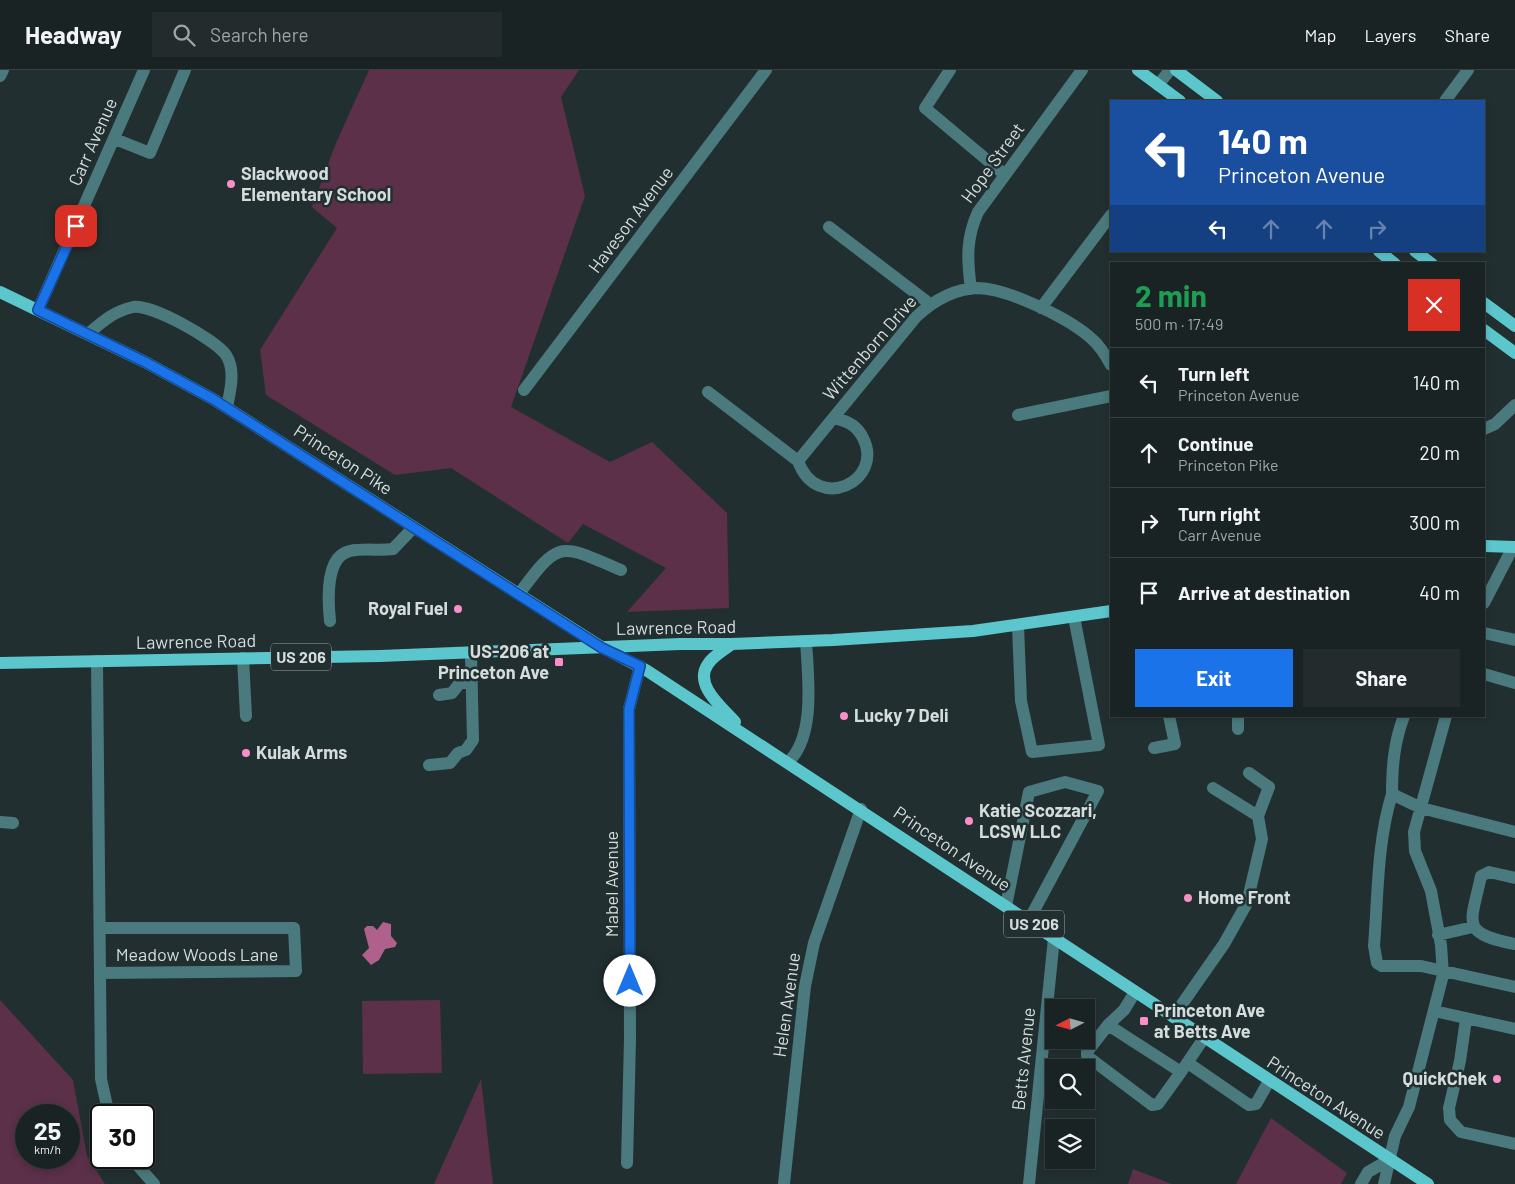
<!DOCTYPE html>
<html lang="en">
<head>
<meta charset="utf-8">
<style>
	body { margin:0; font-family:Barlow,sans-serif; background:#232b2c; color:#f1f3f6; height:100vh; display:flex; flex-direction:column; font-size:19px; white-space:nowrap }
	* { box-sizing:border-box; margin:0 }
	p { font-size:16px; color:#9fa4a6 }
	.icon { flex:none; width:28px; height:28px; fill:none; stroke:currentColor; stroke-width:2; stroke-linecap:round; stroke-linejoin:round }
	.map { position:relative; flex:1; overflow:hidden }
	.drawer { position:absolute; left:1110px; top:192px; width:375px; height:455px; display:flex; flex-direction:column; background:#1a2324; border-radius:0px; box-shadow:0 2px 8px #0003,0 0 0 1px #384041 }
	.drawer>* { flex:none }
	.banner { position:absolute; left:1110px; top:30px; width:375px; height:152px; border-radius:0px; box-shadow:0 2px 8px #0003,0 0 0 1px #384041; background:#1a4fa0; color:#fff; overflow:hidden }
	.needle { width:32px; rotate:264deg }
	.tools { position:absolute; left:1045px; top:929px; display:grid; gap:10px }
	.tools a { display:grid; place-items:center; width:50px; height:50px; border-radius:0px; background:#1a2324; box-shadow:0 2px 8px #0003,0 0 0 1px #384041; font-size:25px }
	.speed { position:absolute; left:15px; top:1034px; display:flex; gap:10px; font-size:25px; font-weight:700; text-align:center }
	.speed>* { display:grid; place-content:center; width:65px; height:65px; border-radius:50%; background:#1a2324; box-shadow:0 2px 8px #0003,0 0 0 1px #384041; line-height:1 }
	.speed small { font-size:12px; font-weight:400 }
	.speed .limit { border:2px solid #111; border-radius:8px; background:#fff; color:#111 }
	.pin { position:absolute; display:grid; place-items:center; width:42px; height:42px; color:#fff; margin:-21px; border-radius:10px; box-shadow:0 2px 8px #0006 }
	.me { position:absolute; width:55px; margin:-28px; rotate:0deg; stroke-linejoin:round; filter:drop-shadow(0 0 4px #0008) }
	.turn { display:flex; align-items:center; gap:18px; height:105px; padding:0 25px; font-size:22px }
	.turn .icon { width:65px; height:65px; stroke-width:2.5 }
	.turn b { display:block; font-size:35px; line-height:42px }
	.lanes { display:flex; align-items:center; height:48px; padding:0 25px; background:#0003; justify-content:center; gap:25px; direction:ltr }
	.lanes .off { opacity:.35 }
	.round { display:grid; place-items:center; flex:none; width:52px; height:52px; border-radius:0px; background:#232b2c }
	.overview { display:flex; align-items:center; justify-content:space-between; height:85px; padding:0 25px }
	h1 { font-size:30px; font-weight:700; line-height:38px; color:#1e9e55 }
	.action { display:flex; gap:10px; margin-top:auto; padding:10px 25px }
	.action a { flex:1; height:58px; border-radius:0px; background:#1a73e8; color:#fff; font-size:20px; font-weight:700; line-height:58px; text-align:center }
	.action a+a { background:#232b2c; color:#f1f3f6 }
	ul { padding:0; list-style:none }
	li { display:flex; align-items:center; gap:15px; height:70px; padding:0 25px; border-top:1px solid #384041 }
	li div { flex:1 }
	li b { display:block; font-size:19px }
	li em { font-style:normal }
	header { display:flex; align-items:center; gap:30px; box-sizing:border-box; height:70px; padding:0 25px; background:#1a2324; border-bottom:1px solid #384041 }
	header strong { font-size:24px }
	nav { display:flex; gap:28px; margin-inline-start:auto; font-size:18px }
	.search { width:350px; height:45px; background:#232b2c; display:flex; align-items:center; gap:12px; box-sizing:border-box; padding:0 18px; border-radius:0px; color:#9fa4a6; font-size:19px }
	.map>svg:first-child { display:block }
	.green { fill:#5b3048; fill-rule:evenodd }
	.water { fill:#af608b }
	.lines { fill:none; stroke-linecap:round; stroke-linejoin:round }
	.minor { stroke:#4a7a7d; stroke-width:12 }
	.major { stroke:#5cc6cd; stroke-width:12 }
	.route-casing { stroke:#114b97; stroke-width:12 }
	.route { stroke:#1a73e8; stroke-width:9 }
	.poi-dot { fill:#f98fc9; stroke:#222f30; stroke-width:2 }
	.labels { text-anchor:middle; stroke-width:5; stroke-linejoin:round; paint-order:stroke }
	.shield { fill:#222f30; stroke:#9fa8a8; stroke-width:1 }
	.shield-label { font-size:16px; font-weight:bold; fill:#d4dcdc }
	.street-label { font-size:18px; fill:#d4dcdc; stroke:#222f30 }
	.poi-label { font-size:18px; font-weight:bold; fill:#d4dcdc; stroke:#222f30; text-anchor:start }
</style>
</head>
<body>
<header>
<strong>Headway</strong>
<div class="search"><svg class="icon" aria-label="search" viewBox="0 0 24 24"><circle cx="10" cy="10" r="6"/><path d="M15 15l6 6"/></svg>Search here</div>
<nav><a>Map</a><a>Layers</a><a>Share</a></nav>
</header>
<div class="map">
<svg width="1515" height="1114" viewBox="0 0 1515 1114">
	<rect width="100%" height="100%" fill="#222f30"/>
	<path class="green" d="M369,0H579L561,27L585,126L511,337L610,392L652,372L727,443L729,538L627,542L666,498L583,454L568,473L451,398L395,405L266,325L260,280L337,158L312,137L336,73Z
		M0,930L73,1010L87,1086L105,1114H0ZM26,1045H69V1088H26Z
		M440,930L442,1003L363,1004L362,931Z
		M481,1009L493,1114H434Z
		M1271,1048L1347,1103L1341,1114H1236Z
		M1133,1099L1172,1114H1128Z"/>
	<path class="water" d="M383,852L391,854V866L397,873L395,877L385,879L379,890L371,895L362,885L369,878L364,859L367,856H373L377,860Z"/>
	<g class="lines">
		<path class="minor" d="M950,0L925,38L1005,105
			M0,6L3,0
			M1158,15L1170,0
			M1445,31L1468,0
			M115,69L150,83L185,0
			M829,157L930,234
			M971,219C967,190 966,168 978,142L1082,0
			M1041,238L1111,145
			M38,240L144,0
			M88,264C102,252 114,241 133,237C152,234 216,270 226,285C236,300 230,322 227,337
			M524,320L766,0
			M708,322L798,391
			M1018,345L1111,326
			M1484,359L1495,354L1515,335
			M798,391L916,247C933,231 953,219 977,218C1007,218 1071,249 1093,270C1101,277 1106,286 1111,295
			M798,391C817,444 885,411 863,368C857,355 846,350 833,348
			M519,524C560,468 560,474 621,500
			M1484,533L1513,477
			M330,551C328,532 325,486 350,481C363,478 379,481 393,479L414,457
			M1018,556L1021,631L1032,682L1099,675L1074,547
			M1484,563L1515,570
			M243,588L246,646
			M97,591L101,1009L109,1045
			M1484,604L1515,613
			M439,625L452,623L459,614L472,610
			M1238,646V659
			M1404,646C1394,672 1392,697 1392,724L1421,738L1515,762
			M1154,678L1175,674L1169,646
			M788,692C816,667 808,606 806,571
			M429,695L450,693L458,683L466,680L473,670L471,583
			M1213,718L1258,746
			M1392,724C1377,772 1378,826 1374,876L1377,893L1382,896H1421L1515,917
			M0,752L13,753
			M1515,808L1489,802L1481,806C1471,854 1459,863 1515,874
			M1006,836L1029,722L1065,712L1098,721L1029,850
			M100,858H294L296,901L100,903
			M1438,865L1473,857
			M1135,922L1124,940L1108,955L1181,1002L1204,968
			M1434,941L1515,959
			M1173,947L1224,874L1247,833L1262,769L1258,746L1269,717L1249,703
			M1466,949L1460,991L1449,1038L1450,1050L1461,1062L1515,1074
			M1108,955L1087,982V986L1152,1035L1158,1034L1181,1002
			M1188,993L1249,1035L1256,1034L1269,1011
			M131,1088L154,1114
			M627,1093L630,969L629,639L640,596
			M784,1114L805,916L814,873L861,739
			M1029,1114L1054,868
			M1361,1114L1368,1102L1389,1090
			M1384,1114L1395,1066L1409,1037L1443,905L1441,875L1431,821L1415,781L1414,762L1446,646"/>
		<path class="major" d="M1138,0L1180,31
			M1176,0L1217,31
			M1379,181L1395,194
			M1415,181L1432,194
			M0,222L145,292L213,329L603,578L646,600L1428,1114
			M1484,233L1515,256
			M1484,260L1515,283
			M1484,476L1515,477
			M732,574C724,580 713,586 708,594C693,615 723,638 735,652
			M0,593L380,586L680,574H732L833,570L973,561L1111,541"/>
	</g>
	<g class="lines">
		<g class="route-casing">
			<path id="route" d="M76,156L38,240L145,292L213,329L602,578L640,596L629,639L630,911"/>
		</g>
		<use href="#route" class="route"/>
	</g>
	<g class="poi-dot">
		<circle cx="231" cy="114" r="5"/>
		<circle cx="458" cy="539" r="5"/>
		<rect x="554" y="587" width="10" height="10" rx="2.5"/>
		<circle cx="844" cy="646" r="5"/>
		<circle cx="246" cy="683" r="5"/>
		<circle cx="969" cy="751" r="5"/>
		<circle cx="1188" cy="828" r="5"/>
		<rect x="1139" y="946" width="10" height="10" rx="2.5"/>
		<circle cx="1497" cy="1009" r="5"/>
	</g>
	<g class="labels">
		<g class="shield">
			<rect x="271" y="573.5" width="60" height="27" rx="4"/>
			<rect x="1004" y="840.5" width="60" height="27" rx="4"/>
		</g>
		<g class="shield-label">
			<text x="301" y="593">US 206</text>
			<text x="1034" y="860">US 206</text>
		</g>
		<g class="street-label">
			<text transform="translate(93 72) rotate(-66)" y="6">Carr Avenue</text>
			<text transform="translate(993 93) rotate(-54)" y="6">Hope Street</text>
			<text transform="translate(631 150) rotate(-53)" y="6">Haveson Avenue</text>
			<text transform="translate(870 278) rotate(-49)" y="6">Wittenborn Drive</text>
			<text transform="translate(343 390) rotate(33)" y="6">Princeton Pike</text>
			<text transform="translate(676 558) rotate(-1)" y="6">Lawrence Road</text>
			<text transform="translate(196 572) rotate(-1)" y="6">Lawrence Road</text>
			<text transform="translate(952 779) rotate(34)" y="6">Princeton Avenue</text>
			<text transform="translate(612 814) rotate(-90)" y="6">Mabel Avenue</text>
			<text x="197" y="891">Meadow Woods Lane</text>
			<text transform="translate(787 935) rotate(-82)" y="6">Helen Avenue</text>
			<text transform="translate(1024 989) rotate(-84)" y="6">Betts Avenue</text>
			<text transform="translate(1326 1028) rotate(33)" y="6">Princeton Avenue</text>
		</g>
		<g class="poi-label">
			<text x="241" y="110">Slackwood<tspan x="241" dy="21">Elementary School</tspan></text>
			<text x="448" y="545" text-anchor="end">Royal Fuel</text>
			<text x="549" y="588" text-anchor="end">US-206 at<tspan x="549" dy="21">Princeton Ave</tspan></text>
			<text x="854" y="652">Lucky 7 Deli</text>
			<text x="256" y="689">Kulak Arms</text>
			<text x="979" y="747">Katie Scozzari,<tspan x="979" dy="21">LCSW LLC</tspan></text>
			<text x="1198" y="834">Home Front</text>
			<text x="1154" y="947">Princeton Ave<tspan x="1154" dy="21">at Betts Ave</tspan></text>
			<text x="1487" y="1015" text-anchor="end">QuickChek</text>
		</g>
	</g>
</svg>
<div class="tools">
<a><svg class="needle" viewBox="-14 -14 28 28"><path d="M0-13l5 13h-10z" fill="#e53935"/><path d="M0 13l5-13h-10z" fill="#9fa4a6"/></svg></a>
<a><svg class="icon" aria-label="search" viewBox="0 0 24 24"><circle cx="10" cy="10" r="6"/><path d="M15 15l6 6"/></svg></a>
<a><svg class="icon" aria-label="layers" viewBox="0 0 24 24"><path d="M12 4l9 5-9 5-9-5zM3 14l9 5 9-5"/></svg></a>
</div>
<div class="speed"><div>25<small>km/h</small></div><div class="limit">30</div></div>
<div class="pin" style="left:76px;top:156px;background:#d93025"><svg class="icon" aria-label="arrive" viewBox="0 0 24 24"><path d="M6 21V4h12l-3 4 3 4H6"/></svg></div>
<svg class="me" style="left:630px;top:911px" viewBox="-20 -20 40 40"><circle r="19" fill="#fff"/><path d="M0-13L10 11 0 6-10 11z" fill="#1a73e8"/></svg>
<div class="banner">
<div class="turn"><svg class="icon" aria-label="left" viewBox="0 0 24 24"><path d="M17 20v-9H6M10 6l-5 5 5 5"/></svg><div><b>140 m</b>Princeton Avenue</div></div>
<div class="lanes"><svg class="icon" aria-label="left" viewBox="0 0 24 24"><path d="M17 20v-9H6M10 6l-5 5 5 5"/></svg><svg class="icon off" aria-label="ahead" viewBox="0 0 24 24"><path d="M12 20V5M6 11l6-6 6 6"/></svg><svg class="icon off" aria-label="ahead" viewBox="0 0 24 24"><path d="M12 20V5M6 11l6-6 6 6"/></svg><svg class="icon off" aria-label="right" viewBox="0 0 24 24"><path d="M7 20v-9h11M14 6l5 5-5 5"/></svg></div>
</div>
<section class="drawer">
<div class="overview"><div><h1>2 min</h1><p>500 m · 17:49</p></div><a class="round" style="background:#d93025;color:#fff"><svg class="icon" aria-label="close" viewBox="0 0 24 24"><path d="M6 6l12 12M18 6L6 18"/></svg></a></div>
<ul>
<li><svg class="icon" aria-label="left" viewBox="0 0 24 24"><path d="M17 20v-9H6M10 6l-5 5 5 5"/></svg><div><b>Turn left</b><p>Princeton Avenue</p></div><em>140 m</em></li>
<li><svg class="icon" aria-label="ahead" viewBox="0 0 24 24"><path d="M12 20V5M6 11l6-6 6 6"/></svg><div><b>Continue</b><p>Princeton Pike</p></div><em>20 m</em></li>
<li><svg class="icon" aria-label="right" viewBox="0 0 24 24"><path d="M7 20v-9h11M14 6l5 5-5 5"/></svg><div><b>Turn right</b><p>Carr Avenue</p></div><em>300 m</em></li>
<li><svg class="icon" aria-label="arrive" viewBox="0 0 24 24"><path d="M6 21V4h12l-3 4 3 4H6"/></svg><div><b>Arrive at destination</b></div><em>40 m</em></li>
</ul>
<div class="action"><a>Exit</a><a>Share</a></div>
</section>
</div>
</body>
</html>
